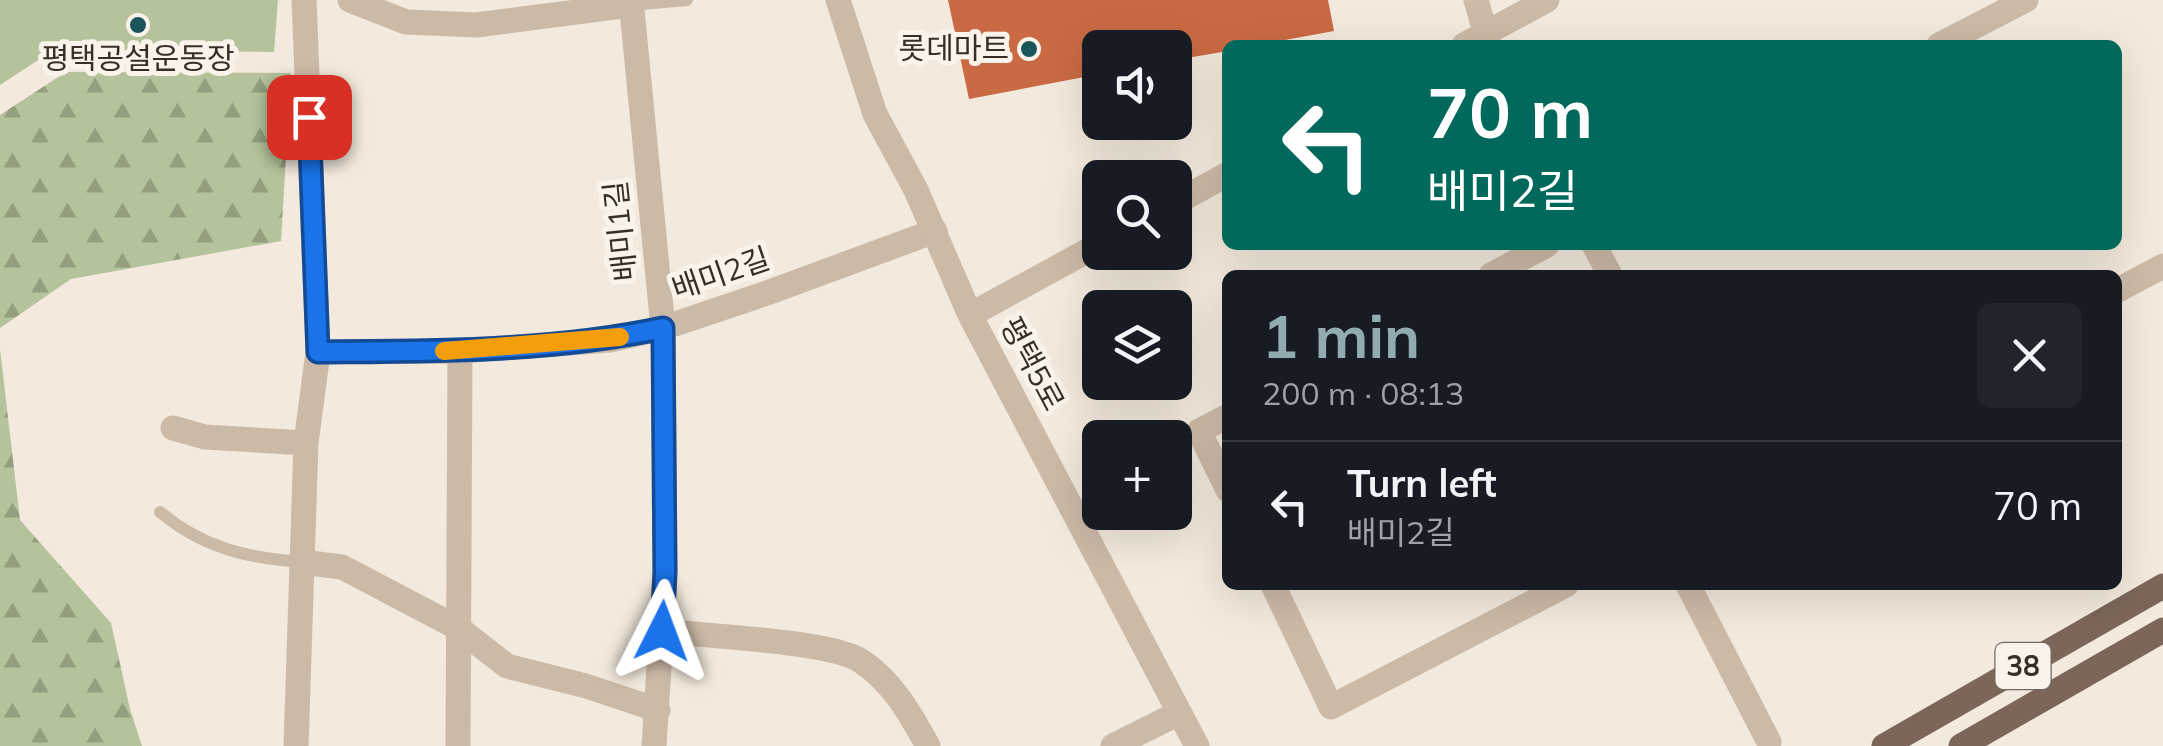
<!DOCTYPE html>
<html lang="en">
<head>
<meta charset="utf-8">
<style>
	body { margin:0; font-family:Mulish,"Noto Sans KR",sans-serif; background:#20242c; color:#f1f3f6; height:100vh; display:flex; flex-direction:column; font-size:38px; white-space:nowrap }
	* { box-sizing:border-box; margin:0 }
	p { font-size:32px; color:#9ea1a6 }
	.icon { flex:none; width:55px; height:55px; fill:none; stroke:currentColor; stroke-width:2; stroke-linecap:round; stroke-linejoin:round }
	.map { position:relative; flex:1; overflow:hidden }
	.sheet { position:absolute; left:1222px; top:270px; width:900px; height:320px; display:flex; flex-direction:column; background:#171b24; border-radius:15px; box-shadow:0 10px 40px #0002 }
	.sheet>* { flex:none }
	.hud { position:absolute; left:1222px; top:40px; width:900px; height:210px; border-radius:15px; box-shadow:0 10px 40px #0002; background:#00695c; color:#fff; overflow:hidden }
	.controls { position:absolute; left:1082px; top:30px; display:grid; gap:20px }
	.controls a { display:grid; place-items:center; width:110px; height:110px; border-radius:15px; background:#171b24; box-shadow:0 10px 40px #0002; font-size:50px }
	.pin { position:absolute; display:grid; place-items:center; width:85px; height:85px; color:#fff; margin:-42px; border-radius:20px; box-shadow:0 5px 15px #0006 }
	.me { position:absolute; width:110px; margin:-55px; rotate:3deg; stroke-linejoin:round; filter:drop-shadow(0 0 8px #0008) }
	.turn { display:flex; align-items:center; gap:35px; height:210px; padding:0 40px; font-size:45px }
	.turn .icon { width:130px; height:130px; stroke-width:2.5 }
	.turn b { display:block; font-size:70px; line-height:85px }
	.round { display:grid; place-items:center; flex:none; width:105px; height:105px; border-radius:15px; background:#20242c }
	.headline { display:flex; align-items:center; justify-content:space-between; height:170px; padding:0 40px }
	h1 { font-size:60px; font-weight:700; line-height:75px; color:#91abb0 }
	ul { padding:0; list-style:none }
	li { display:flex; align-items:center; gap:30px; height:130px; padding:0 40px; border-top:2px solid #363941 }
	li div { flex:1 }
	li b { display:block; font-size:38px }
	li em { font-style:normal }
	.map>svg:first-child { display:block }
	.forest { fill:url(#forest-firs) }
	.pitch { fill:#b4c39c }
	.building { fill:#ca6a44 }
	.lines { fill:none; stroke-linecap:round; stroke-linejoin:round }
	.service { stroke:#ccbaa8; stroke-width:12 }
	.minor { stroke:#ccbaa8; stroke-width:25 }
	.tertiary { stroke:#ccbaa8; stroke-width:25 }
	.primary { stroke:#7b6659; stroke-width:25 }
	.route-casing { stroke:#114b97; stroke-width:25 }
	.route { stroke:#1a73e8; stroke-width:18 }
	.slow { stroke:#f59e0b; stroke-width:18 }
	.poi-dot { fill:#1c545b; stroke:#faf3e9; stroke-width:4 }
	.labels { text-anchor:middle; stroke-width:10; stroke-linejoin:round; paint-order:stroke }
	.shield { fill:#faf3e9; stroke:#726962; stroke-width:2.5 }
	.shield-label { font-size:28px; font-weight:bold; fill:#382e28 }
	.poi-label { font-size:30px; fill:#382e28; stroke:#faf3e9; text-anchor:end }
	.street-label { font-size:30px; fill:#382e28; stroke:#faf3e9 }
</style>
</head>
<body>
<div class="map">
<svg width="2163" height="746" viewBox="0 0 2163 746">
	<defs>
		<pattern id="forest-firs" width="22" height="20" patternUnits="userSpaceOnUse" patternTransform="scale(2.5)"><rect width="22" height="20" fill="#b4c39c"/><path d="M5 1l3.5 6h-7zM16 11l3.5 6h-7z" fill="#939f7f"/></pattern>
	</defs>
	<rect width="100%" height="100%" fill="#f3e9dc"/>
	<path class="forest" d="M66,72L291,73L281,241L71,279L0,328V115Z
		M0,349L20,520L111,623L130,709L142,746H0Z"/>
	<path class="pitch" d="M0,0H278L274,52L55,49L0,85Z"/>
	<path class="building" d="M948,0H1328L1334,31L1258,45H1228V51L1175,60V48H1100V74L969,99Z"/>
	<g class="lines">
		<path class="service" d="M630,5L687,0
			M160,512C203,548 247,558 302,562"/>
		<path class="minor" d="M350,0L406,22L476,25L630,5
			M631,0L663,328L665,571L654,746
			M1476,0L1489,45
			M1939,45L2026,0
			M1594,245L1610,275
			M1491,275L1547,245
			M2118,290L2163,266
			M318,352L460,351L610,340L663,328L767,293L935,231
			M1228,416L1199,431L1228,490
			M173,428L205,437L306,443
			M302,562L342,567L458,628L507,666L586,686L658,710
			M1273,585L1331,707L1566,585
			M1688,585L1769,742
			M662,631C705,636 831,641 861,661C892,681 911,715 928,746
			M296,746L306,443L318,352L304,0
			M458,746L460,351
			M1113,746L1179,713"/>
		<path class="tertiary" d="M838,0L875,114L916,190L970,315L1197,746
			M1464,45L1547,0
			M1175,203L1228,174
			M970,315L1100,244"/>
		<path class="primary" d="M1884,746L2163,586
			M1961,746L2163,630"/>
	</g>
	<g class="lines">
		<g class="route-casing">
			<path id="route" d="M309,117L318,352C433,351 550,352 663,328L665,572L662,631"/>
		</g>
		<use href="#route" class="route"/>
		<path class="slow" d="M444,351L620,337"/>
	</g>
	<g class="poi-dot">
		<circle cx="138" cy="25" r="10"/>
		<circle cx="1029" cy="49" r="10"/>
	</g>
	<g class="labels">
		<rect class="shield" x="1995.5" y="643" width="55" height="46" rx="8"/>
		<g class="shield-label">
			<text x="2023" y="676">38</text>
		</g>
		<g class="poi-label">
			<text x="1009" y="59">롯데마트</text>
			<text x="138" y="69" text-anchor="middle">평택공설운동장</text>
		</g>
		<g class="street-label">
			<text transform="translate(621 231) rotate(-96)" y="10">배미1길</text>
			<text transform="translate(721 274) rotate(-19)" y="10">배미2길</text>
			<text transform="translate(1032 364) rotate(62)" y="10">평택5로</text>
		</g>
	</g>
</svg>
<div class="controls">
<a><svg class="icon" aria-label="sound" viewBox="0 0 24 24"><path d="M4 9h4l5-4v14l-5-4H4zM17 9q2 3 0 6"/></svg></a>
<a><svg class="icon" aria-label="search" viewBox="0 0 24 24"><circle cx="10" cy="10" r="6"/><path d="M15 15l6 6"/></svg></a>
<a><svg class="icon" aria-label="layers" viewBox="0 0 24 24"><path d="M12 4l9 5-9 5-9-5zM3 14l9 5 9-5"/></svg></a>
<a>+</a>
</div>
<div class="pin" style="left:309px;top:117px;background:#d93025"><svg class="icon" aria-label="arrive" viewBox="0 0 24 24"><path d="M6 21V4h12l-3 4 3 4H6"/></svg></div>
<svg class="me" style="left:662px;top:631px" viewBox="-20 -20 40 40"><path d="M0-17L14 15 0 8-14 15z" fill="#1a73e8" stroke="#fff" stroke-width="4"/></svg>
<div class="hud">
<div class="turn"><svg class="icon" aria-label="left" viewBox="0 0 24 24"><path d="M17 20v-9H6M10 6l-5 5 5 5"/></svg><div><b>70 m</b>배미2길</div></div>
</div>
<section class="sheet">
<div class="headline"><div><h1>1 min</h1><p>200 m · 08:13</p></div><a class="round"><svg class="icon" aria-label="close" viewBox="0 0 24 24"><path d="M6 6l12 12M18 6L6 18"/></svg></a></div>
<ul>
<li><svg class="icon" aria-label="left" viewBox="0 0 24 24"><path d="M17 20v-9H6M10 6l-5 5 5 5"/></svg><div><b>Turn left</b><p>배미2길</p></div><em>70 m</em></li>
</ul>
</section>
</div>
</body>
</html>
